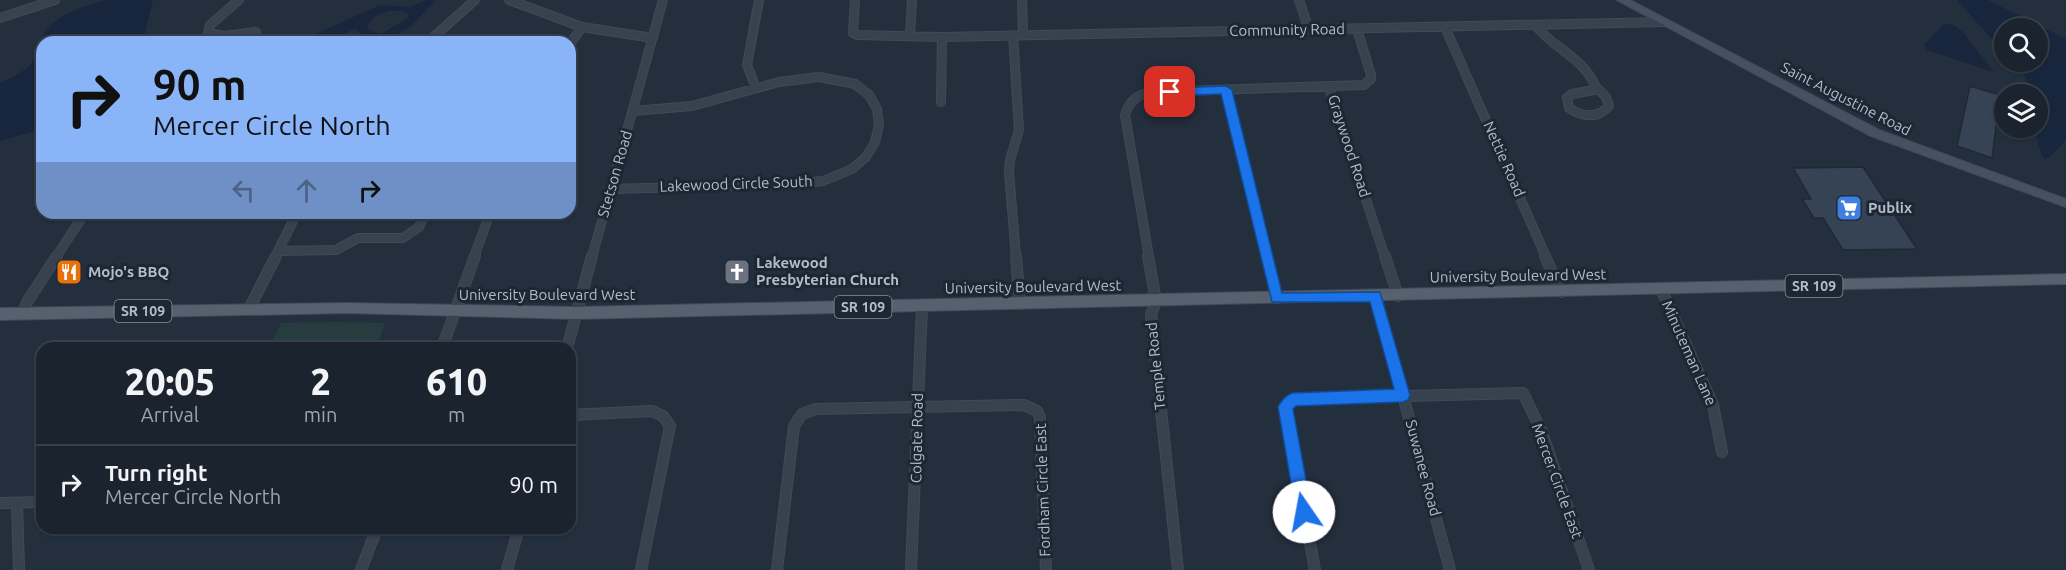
<!DOCTYPE html>
<html lang="en">
<head>
<meta charset="utf-8">
<style>
	body { margin:0; font-family:Ubuntu,sans-serif; background:#242b36; color:#f1f3f6; height:100vh; display:flex; flex-direction:column; font-size:22px; white-space:nowrap }
	* { box-sizing:border-box; margin:0 }
	p { font-size:20px; color:#a0a4aa }
	.icon { flex:none; width:33px; height:33px; fill:none; stroke:currentColor; stroke-width:2; stroke-linecap:round; stroke-linejoin:round }
	.map { position:relative; flex:1; overflow:hidden }
	.drawer { position:absolute; left:36px; top:342px; width:540px; height:192px; display:flex; flex-direction:column; background:#1b232e; border-radius:18px; box-shadow:0 2px 4px #0004,0 0 0 2px #39404a }
	.drawer>* { flex:none }
	.hud { position:absolute; left:36px; top:36px; width:540px; height:183px; border-radius:18px; box-shadow:0 2px 4px #0004,0 0 0 2px #39404a; background:#8ab4f8; color:#111; overflow:hidden }
	.buttons { position:absolute; left:1994px; top:18px; display:grid; gap:12px }
	.buttons a { display:grid; place-items:center; width:54px; height:54px; border-radius:50%; background:#1b232e; box-shadow:0 2px 4px #0004,0 0 0 2px #39404a; font-size:30px }
	.pin { position:absolute; display:grid; place-items:center; width:51px; height:51px; color:#fff; margin:-26px; border-radius:12px; box-shadow:0 3px 9px #0006 }
	.me { position:absolute; width:66px; margin:-33px; rotate:348deg; stroke-linejoin:round; filter:drop-shadow(0 0 4px #0008) }
	.turn { display:flex; align-items:center; gap:21px; height:126px; padding:0 18px; font-size:27px }
	.turn .icon { width:78px; height:78px; stroke-width:2.5 }
	.turn b { display:block; font-size:42px; line-height:51px }
	.lanes { display:flex; align-items:center; height:57px; padding:0 18px; background:#0003; justify-content:center; gap:30px; direction:ltr }
	.lanes .off { opacity:.35 }
	.eta { display:flex; justify-content:space-evenly; align-items:center; height:102px; text-align:center }
	.eta b { font-size:36px; font-weight:800; line-height:42px }
	ul { padding:0; list-style:none }
	li { display:flex; align-items:center; gap:18px; height:78px; padding:0 18px; border-top:2px solid #39404a }
	li div { flex:1 }
	li b { display:block; font-size:22px }
	li em { font-style:normal }
	.map>svg:first-child { display:block }
	.green { fill:#263c3f }
	.water { fill:#17263c; fill-rule:evenodd }
	.building { fill:#364354; stroke:#1f2835; stroke-width:1.5 }
	.lines { fill:none; stroke-linecap:round; stroke-linejoin:round }
	.street-far1-casing { stroke:#414a57; stroke-width:10 }
	.street-casing { stroke:#414a57; stroke-width:12 }
	.secondary-casing { stroke:#414a57; stroke-width:2 }
	.primary-casing { stroke:#414a57; stroke-width:2 }
	.street-far1 { stroke:#38414e; stroke-width:8 }
	.street { stroke:#38414e; stroke-width:10 }
	.secondary { fill:#465061; fill-rule:evenodd }
	.primary { fill:#56606e; fill-rule:evenodd }
	.route { fill:#1a73e8; stroke:#114b97; stroke-width:1.5 }
	.labels { text-anchor:middle; stroke-width:6; stroke-linejoin:round; paint-order:stroke }
	.shield { fill:#1d2633; stroke:#878f9c; stroke-width:1.5 }
	.shield-label { font-size:14px; font-weight:bold; fill:#b4bcc9 }
	.street-label { font-size:15px; fill:#b4bcc9; stroke:#1d2633 }
	.poi-label { font-size:15px; font-weight:bold; fill:#b4bcc9; stroke:#1d2633; text-anchor:start }
</style>
</head>
<body>
<div class="map">
<svg width="2066" height="570" viewBox="0 0 2066 570">
	<rect width="100%" height="100%" fill="#242f3e"/>
	<path class="green" d="M335,322L385,323L376,348H269L281,323Z"/>
	<path class="water" d="M106,0H153L143,42H42V92L38,93L35,99H42V129L0,141V83C13,77 31,69 37,55C41,46 41,37 48,29C60,13 87,5 106,0Z
		M426,0H436L411,26L393,37L382,42H356L363,36L358,30L354,29L327,42H298L380,5L410,7ZM388,11H402L408,14V18L381,34L369,30L367,25L375,16Z
		M1957,0H1988L2066,39V140L2051,156L2045,159C2033,145 2037,113 2037,94H2029L2025,76L2012,62H2037V28H2004V53Z
		M1944,24H1952L1962,31L1994,72L1927,50L1924,45Z"/>
	<path class="building" d="M1970,86L2000,95L1992,158L1957,146Z
		M1863,167L1917,249L1843,250L1823,218H1814L1802,199H1811L1793,168Z"/>
	<g class="lines">
		<g class="street-far1-casing">
			<path id="street-far1" d="M239,0L210,25L208,33L224,36L256,32
				M509,0L582,27L653,38
				M855,0L853,33L857,35L942,37L1664,22
				M1022,0L1023,35
				M1299,0L1309,30
				M0,18L55,0
				M1535,25C1555,50 1582,56 1596,87
				M1445,27L1546,257
				M1013,35L1019,130L1010,160L1009,172L1016,257
				M910,36L912,0
				M428,42L475,0
				M570,44L582,27
				M1596,87L1606,97L1609,106C1598,119 1582,117 1569,108L1567,98L1572,94L1594,90Z
				M756,88L747,65L759,0
				M1329,88L1385,257
				M1226,90L1267,257
				M941,102L942,37
				M611,189L790,184L823,181L852,169L866,157L875,142L879,125L877,109L869,95L855,84L819,77L779,82L692,106L633,111
				M278,251L336,250L358,238H403L419,227L425,213
				M56,257L85,213
				M275,257L297,213
				M474,257L490,213
				M592,257L663,0
				M1149,257L1125,115C1129,101 1137,95 1151,92L1364,85L1371,79V75L1357,29"/>
		</g>
		<g class="street-casing">
			<path id="street" d="M1016,256L1020,304
				M1148,256L1156,301L1151,315L1178,570
				M1267,256L1277,298
				M1385,256L1398,296
				M1545,256L1561,292
				M1661,289L1713,405L1722,452
				M1376,296L1450,570
				M249,309L276,256
				M23,314L27,302L57,256
				M442,348L475,256
				M567,348L592,256
				M570,415L652,411L663,416L670,426L641,570
				M0,503L42,502
				M17,503L19,570
				M361,570L377,528
				M507,570L519,528
				M777,570L794,426L802,414L816,409L1024,405L1037,411L1040,417L1046,570
				M911,570L922,306
				M1315,570L1285,407L1292,399L1523,393L1541,430L1589,570"/>
		</g>
		<g class="secondary-casing">
			<path id="secondary" d="M1617,0H1630L1879,130L2066,199V207L1871,136Z"/>
		</g>
		<g class="primary-casing">
			<path id="primary" d="M2066,274V284L577,319L347,313L0,320V308L347,303L577,307Z"/>
		</g>
		<use href="#street-far1" class="street-far1"/>
		<use href="#street" class="street"/>
		<use href="#secondary" class="secondary"/>
		<use href="#primary" class="primary"/>
	</g>
	<path class="route" d="M1226,86L1232,90L1282,293L1380,292L1410,395L1408,400L1403,402L1296,406L1293,409L1312,512L1310,517L1304,519L1299,517L1296,512L1278,407C1281,401 1285,396 1292,393L1394,389L1370,302H1272L1221,94L1170,96L1164,92L1170,88Z"/>
	<defs>
		<g id="supermarket-square" transform="scale(1.35)"><rect x="-9" y="-9" width="18" height="18" rx="4" fill="#3f7fe0" stroke="#1d2633"/><path d="M-6-5.5h2.5l.6 2H6L4.5 2H-2.5L-4.4-4H-6ZM-1.5 3.2a1.3 1.3 0 1 0 .1 0ZM3 3.2a1.3 1.3 0 1 0 .1 0Z" fill="#fff"/></g>
		<g id="restaurant-square" transform="scale(1.35)"><rect x="-9" y="-9" width="18" height="18" rx="4" fill="#e8710a" stroke="#1d2633"/><path d="M-5-6h1v4h1v-4h1v4h1v-4h1v5L-1.5 .5V6h-2V.5L-5-1ZM5-6V6H3V1.5H1.5Q1.5-4 5-6Z" fill="#fff"/></g>
		<g id="church-square" transform="scale(1.35)"><rect x="-9" y="-9" width="18" height="18" rx="4" fill="#6b7280" stroke="#1d2633"/><path d="M-1.2-6h2.4v3.5h3.3v2.4h-3.3V6h-2.4V-.1h-3.3v-2.4h3.3Z" fill="#fff"/></g>
	</defs>
	<g fill-rule="evenodd">
		<use href="#supermarket-square" x="1849" y="208"/>
		<use href="#restaurant-square" x="69" y="272"/>
		<use href="#church-square" x="737" y="272"/>
	</g>
	<g class="labels">
		<g class="shield">
			<rect x="1785.5" y="275" width="57" height="22" rx="4.5"/>
			<rect x="834.5" y="296" width="57" height="22" rx="4.5"/>
			<rect x="114.5" y="300" width="57" height="22" rx="4.5"/>
		</g>
		<g class="shield-label">
			<text x="1814" y="291">SR 109</text>
			<text x="863" y="312">SR 109</text>
			<text x="143" y="316">SR 109</text>
		</g>
		<g class="street-label">
			<text transform="translate(1287 30) rotate(-1)" y="5">Community Road</text>
			<text transform="translate(1846 99) rotate(27)" y="5">Saint Augustine Road</text>
			<text transform="translate(1349 146) rotate(72)" y="5">Graywood Road</text>
			<text transform="translate(1504 159) rotate(66)" y="5">Nettie Road</text>
			<text transform="translate(615 174) rotate(-74)" y="5">Stetson Road</text>
			<text transform="translate(736 184) rotate(-2)" y="5">Lakewood Circle South</text>
			<text transform="translate(1518 276) rotate(-1)" y="5">University Boulevard West</text>
			<text transform="translate(1033 287) rotate(-1)" y="5">University Boulevard West</text>
			<text x="547" y="300">University Boulevard West</text>
			<text transform="translate(1689 353) rotate(66)" y="5">Minuteman Lane</text>
			<text transform="translate(1156 366) rotate(-96)" y="5">Temple Road</text>
			<text transform="translate(917 438) rotate(-89)" y="5">Colgate Road</text>
			<text transform="translate(1423 468) rotate(75)" y="5">Suwanee Road</text>
			<text transform="translate(1557 481) rotate(70)" y="5">Mercer Circle East</text>
			<text transform="translate(1043 490) rotate(-92)" y="5">Fordham Circle East</text>
		</g>
		<g class="poi-label">
			<text x="1868" y="213">Publix</text>
			<text x="756" y="268">Lakewood<tspan x="756" dy="17">Presbyterian Church</tspan></text>
			<text x="88" y="277">Mojo's BBQ</text>
		</g>
	</g>
</svg>
<div class="buttons">
<a><svg class="icon" aria-label="search" viewBox="0 0 24 24"><circle cx="10" cy="10" r="6"/><path d="M15 15l6 6"/></svg></a>
<a><svg class="icon" aria-label="layers" viewBox="0 0 24 24"><path d="M12 4l9 5-9 5-9-5zM3 14l9 5 9-5"/></svg></a>
</div>
<div class="pin" style="left:1170px;top:92px;background:#d93025"><svg class="icon" aria-label="arrive" viewBox="0 0 24 24"><path d="M6 21V4h12l-3 4 3 4H6"/></svg></div>
<svg class="me" style="left:1304px;top:512px" viewBox="-20 -20 40 40"><circle r="19" fill="#fff"/><path d="M0-13L10 11 0 6-10 11z" fill="#1a73e8"/></svg>
<div class="hud">
<div class="turn"><svg class="icon" aria-label="right" viewBox="0 0 24 24"><path d="M7 20v-9h11M14 6l5 5-5 5"/></svg><div><b>90 m</b>Mercer Circle North</div></div>
<div class="lanes"><svg class="icon off" aria-label="left" viewBox="0 0 24 24"><path d="M17 20v-9H6M10 6l-5 5 5 5"/></svg><svg class="icon off" aria-label="ahead" viewBox="0 0 24 24"><path d="M12 20V5M6 11l6-6 6 6"/></svg><svg class="icon" aria-label="right" viewBox="0 0 24 24"><path d="M7 20v-9h11M14 6l5 5-5 5"/></svg></div>
</div>
<section class="drawer">
<div class="eta">
<div><b>20:05</b><p>Arrival</p></div>
<div><b>2</b><p>min</p></div>
<div><b>610</b><p>m</p></div>
</div>
<ul>
<li><svg class="icon" aria-label="right" viewBox="0 0 24 24"><path d="M7 20v-9h11M14 6l5 5-5 5"/></svg><div><b>Turn right</b><p>Mercer Circle North</p></div><em>90 m</em></li>
</ul>
</section>
</div>
</body>
</html>
